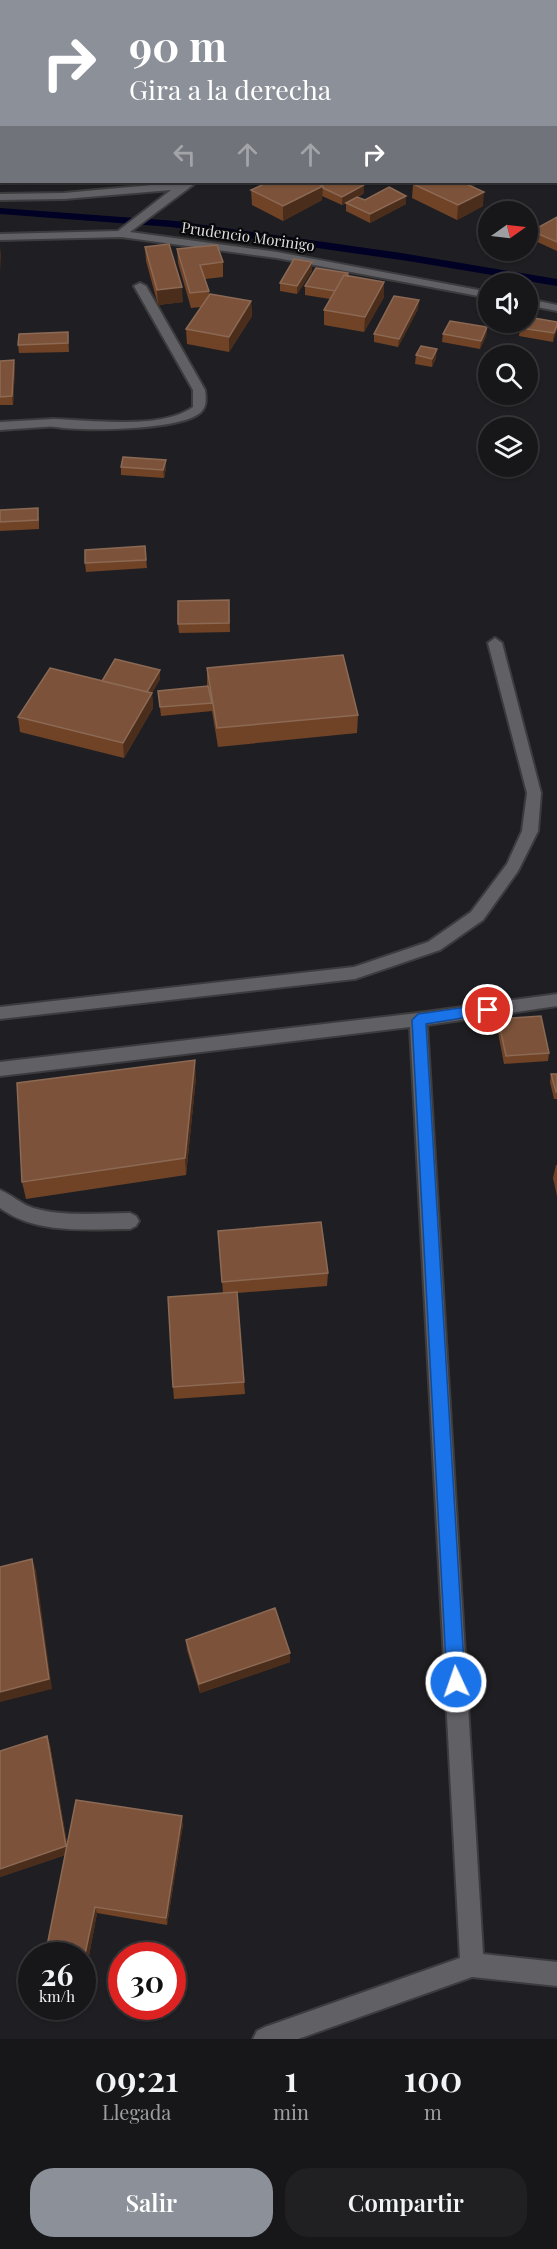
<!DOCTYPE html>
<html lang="es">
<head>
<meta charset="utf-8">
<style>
	body { margin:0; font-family:"Playfair Display",serif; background:#202023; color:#f1f3f6; height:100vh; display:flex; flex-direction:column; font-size:22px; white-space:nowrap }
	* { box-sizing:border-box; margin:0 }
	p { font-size:20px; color:#9e9fa2 }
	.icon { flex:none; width:33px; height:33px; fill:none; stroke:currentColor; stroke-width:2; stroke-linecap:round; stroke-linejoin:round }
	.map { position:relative; height:2039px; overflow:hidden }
	.side { display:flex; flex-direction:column; background:#17171a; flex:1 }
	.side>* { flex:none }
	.banner { position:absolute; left:0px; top:0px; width:558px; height:183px; box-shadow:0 2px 4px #0004,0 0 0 2px #363639; background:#8c9099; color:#fff; overflow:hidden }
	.needle { width:39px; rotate:76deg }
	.buttons { position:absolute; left:478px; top:201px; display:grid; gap:12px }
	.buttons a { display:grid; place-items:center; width:60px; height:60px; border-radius:50%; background:#17171a; box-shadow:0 2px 4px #0004,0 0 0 2px #363639; font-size:30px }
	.speed { position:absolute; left:18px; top:1942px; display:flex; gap:12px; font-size:30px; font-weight:700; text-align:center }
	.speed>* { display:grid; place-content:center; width:78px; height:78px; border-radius:50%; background:#17171a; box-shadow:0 2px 4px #0004,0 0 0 2px #363639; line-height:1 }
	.speed small { font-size:15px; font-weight:400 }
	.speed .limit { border:9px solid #d22; background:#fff; color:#111 }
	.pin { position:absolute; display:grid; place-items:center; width:51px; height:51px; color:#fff; margin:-26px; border:3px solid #fff; border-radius:50%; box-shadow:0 2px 6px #0007 }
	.me { position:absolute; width:66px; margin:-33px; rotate:357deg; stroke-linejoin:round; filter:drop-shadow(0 0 4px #0008) }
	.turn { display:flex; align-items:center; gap:21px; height:126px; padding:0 30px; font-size:27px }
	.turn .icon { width:78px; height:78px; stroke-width:2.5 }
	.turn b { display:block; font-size:42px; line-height:51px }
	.lanes { display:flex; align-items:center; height:57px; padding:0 30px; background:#0003; justify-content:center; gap:30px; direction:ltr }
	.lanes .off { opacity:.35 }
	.eta { display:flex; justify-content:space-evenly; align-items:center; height:102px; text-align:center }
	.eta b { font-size:36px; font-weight:600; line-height:42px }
	.cta { display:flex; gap:12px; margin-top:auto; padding:12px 30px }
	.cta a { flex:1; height:69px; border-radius:24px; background:#8c9099; color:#fff; font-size:24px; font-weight:600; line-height:69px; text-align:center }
	.cta a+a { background:#202023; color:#f1f3f6 }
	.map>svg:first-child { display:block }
	.water { fill:#000125 }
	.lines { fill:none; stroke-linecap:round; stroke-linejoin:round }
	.service-casing { stroke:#3c3c3f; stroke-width:4 }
	.minor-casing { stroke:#3c3c3f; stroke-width:4 }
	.service { fill:#616065; fill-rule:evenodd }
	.minor { fill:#616065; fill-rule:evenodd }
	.wall { fill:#704326 }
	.shaded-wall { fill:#4b2d1c }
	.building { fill:#7c533a; stroke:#8b6954; stroke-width:1.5 }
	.route { fill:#1a73e8; stroke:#114b97; stroke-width:1.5 }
	.labels { text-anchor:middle; stroke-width:4.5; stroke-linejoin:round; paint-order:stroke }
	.far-street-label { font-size:15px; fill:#dedde0; stroke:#09090b }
</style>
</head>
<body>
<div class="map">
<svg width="557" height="2039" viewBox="0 0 557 2039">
	<rect width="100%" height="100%" fill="#1f1f23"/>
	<path class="water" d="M0,208L176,221L401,253L557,279V286L408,261L171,227L0,214Z"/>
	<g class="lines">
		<g class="service-casing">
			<path id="service" d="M140,283L146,286L205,390C206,398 207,406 201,412C182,431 76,432 50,426V420L54,419C92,420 161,430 193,407V390L134,286Z
				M495,638L502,643L541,793L538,831L518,871L483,920L440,950L355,979L0,1019V1007L354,967L428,942L471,912L507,864L522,831L527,793L488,643Z
				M0,1190C12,1195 21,1204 33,1208C64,1217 98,1213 130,1213L136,1216L139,1221L136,1226L130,1229C87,1229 37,1235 0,1208Z"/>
		</g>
		<g class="minor-casing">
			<path id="minor" d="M386,0H396V2H386Z
				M556,45H557V51H556Z
				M556,176L557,182H554H556Z
				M185,182H197L130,232L277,252L489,292V298L277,258L121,237L0,240V234L118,231L171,190L64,199L0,200V194L64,193Z
				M528,299L557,305V311L528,305Z
				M54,419L58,420V426L0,430V422Z
				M557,994V1006L427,1025L483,1954L557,1962V1986L472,1977L298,2039H253L257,2031L265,2027L460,1958L410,1027L0,1076V1062L418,1013Z"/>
		</g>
		<use href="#service" class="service"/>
		<use href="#minor" class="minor"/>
	</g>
	<path class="wall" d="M0,0L2,2V27L0,28Z
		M58,0H108V2H58Z
		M127,0H146V2H127Z
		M167,0H182L183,2H167Z
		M0,147H2V165H0Z
		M259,182L321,185L364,193L358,197L365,200L406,196V204L370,223L346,211V203L342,205L322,196V200L283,221L252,205L251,190L259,186Z
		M418,182H481L472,186L483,206L457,220L412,198L413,184Z
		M557,217V251L531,239L528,241V229L532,231Z
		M489,233V244L486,243L487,234Z
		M145,247L183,302L158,305L146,261Z
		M177,249L223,262V277L205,279L209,291V295L251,301L252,316L229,352L187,344L186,329L201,307L191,308L178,263Z
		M312,262V271L297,294L280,291V283Z
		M348,276L384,282V297L364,332L324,325V310L330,299L305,295V286Z
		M418,309L398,347L374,342V334Z
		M557,322L553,342L519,336L520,328Z
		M487,327L486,336L480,349L442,342L443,334Z
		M68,332L69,352L19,353L18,345Z
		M416,355L436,358L432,367L415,364Z
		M0,361L15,368L13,405H0Z
		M166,460V468L164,478L121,475V467Z
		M0,510L39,517V529L0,531Z
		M145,546L147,568L86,572L85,563Z
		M229,600L230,632L179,633L178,624Z
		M207,668L358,715L357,733L218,747L212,711L161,716L158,691L207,686Z
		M160,670V679L152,693L153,708L124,758L20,732L18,717L102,681Z
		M498,1019L549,1053L548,1061L504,1064L497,1027Z
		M551,1074H557V1099H554L550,1082Z
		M196,1078L186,1175L26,1199L22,1182Z
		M556,1165H557V1196L553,1178Z
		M218,1231L328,1273L327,1286L237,1293L245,1394L174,1399L173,1387L223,1293Z
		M186,1640L290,1662L200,1693L187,1650Z
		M47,1736L50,1745L67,1843L183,1824L167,1925L97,1913L85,1977H82V1956L65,1855L0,1877V1751Z"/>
	<path class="shaded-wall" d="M465,182H481L464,191Z
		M364,185V193L342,205V197Z
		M323,186L322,200L283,221V206Z
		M484,192L483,206L457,220L458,205Z
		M406,196V204L370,223V214Z
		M532,231L531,239L528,241V233Z
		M0,247L1,255L0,273Z
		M312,262V271L297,294V286Z
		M384,282V297L364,332L365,317Z
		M182,287L183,302L158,305L157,290Z
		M419,300L418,309L398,347L399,339Z
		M251,301L252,316L229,352V337Z
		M557,325V330L553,342L554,333Z
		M487,327L486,336L480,349L481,341Z
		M437,349L436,358L432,367V359Z
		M14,360L15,368L13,405L12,396Z
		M166,460V468L164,478L163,470Z
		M160,670V679L147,702L146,693Z
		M152,693L153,708L124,758L123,743Z
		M195,1060L196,1078L186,1175L185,1158Z
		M32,1559L36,1570L52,1689L0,1702V1692Z
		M290,1653V1662L200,1693L199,1684Z
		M47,1736L50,1745L69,1854L0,1877V1869Z
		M182,1816L183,1824L167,1925L166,1918Z
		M95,1907L97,1913L85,1977L82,1973V1968Z"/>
	<path class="building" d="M0,0H8V2H2V14H0Z
		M79,0H108V2H79Z
		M406,0H465V1L406,2Z
		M556,104H557V129H556Z
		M0,147H2V157H0Z
		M269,182H314L323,186L283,206L251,190Z
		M328,182H356L364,185L342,197L323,188V186L321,185Z
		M418,182H462L484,192L458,205L413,184Z
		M389,187L406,196L370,214L346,203L357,197L365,200Z
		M557,217V242L532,231L528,233V229L532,231Z
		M169,244L182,287L157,290L145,247Z
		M217,245L223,262L200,265L209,291L190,293L177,249Z
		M294,259L312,262L297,286L280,283Z
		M316,268L348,273L347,276L344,275L335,291L305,286Z
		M344,275L384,282L365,317L324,310Z
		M210,294L251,301L229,337L186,329Z
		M394,296L419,300L399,339L374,334Z
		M528,317L557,322V325L554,333L520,328L522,322H528Z
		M450,321L487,327L481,341L443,334Z
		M68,332V343L18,345L19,334Z
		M421,346L437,349L432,359L416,355Z
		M14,360L12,396L0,397V361Z
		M123,457L166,460L163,470L121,467Z
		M38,508V520L0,522V510Z
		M145,546L146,560L85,563V550Z
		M229,600V623L178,624V601Z
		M343,655L358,715L217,728L207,668Z
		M115,659L160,670L147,692L102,681Z
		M50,668L152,693L123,743L18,717Z
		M208,686L212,703L160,707L158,691Z
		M541,1016L549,1053L506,1056L498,1019Z
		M195,1060L185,1158L22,1182L17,1083Z
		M551,1074H557V1091L556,1092Z
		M321,1222L328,1273L222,1282L218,1231Z
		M237,1292L244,1382L173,1387L168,1297Z
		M32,1559L49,1679L0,1692V1567Z
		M275,1608L290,1653L199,1684L186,1640Z
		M47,1736L66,1846L0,1869V1751Z
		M76,1800L182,1816L166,1918L95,1907L82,1968V1956H45Z"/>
	<path class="route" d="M488,1004L495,1010L493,1013L426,1024L465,1682L463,1688L456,1690L450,1688L447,1682L412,1020L418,1014Z"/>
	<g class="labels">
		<g class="far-street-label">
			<text transform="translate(248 237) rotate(8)" y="5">Prudencio Morinigo</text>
		</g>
	</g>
</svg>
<div class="buttons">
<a><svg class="needle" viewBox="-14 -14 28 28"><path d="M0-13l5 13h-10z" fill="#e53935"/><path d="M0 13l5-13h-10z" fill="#9e9fa2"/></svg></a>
<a><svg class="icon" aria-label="sound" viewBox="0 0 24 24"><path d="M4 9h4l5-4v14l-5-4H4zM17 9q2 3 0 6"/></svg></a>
<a><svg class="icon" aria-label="search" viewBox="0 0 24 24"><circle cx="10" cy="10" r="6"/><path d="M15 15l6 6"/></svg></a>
<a><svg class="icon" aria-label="layers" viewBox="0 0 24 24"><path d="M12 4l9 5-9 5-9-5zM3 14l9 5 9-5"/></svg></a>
</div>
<div class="speed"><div>26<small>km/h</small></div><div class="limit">30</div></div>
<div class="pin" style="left:488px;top:1010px;background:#d93025"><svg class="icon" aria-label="arrive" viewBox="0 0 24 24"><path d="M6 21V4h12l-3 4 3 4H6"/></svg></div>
<svg class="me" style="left:456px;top:1682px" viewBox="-20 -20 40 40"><circle r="17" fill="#1a73e8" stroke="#fff" stroke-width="3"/><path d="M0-11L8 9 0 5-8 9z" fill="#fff"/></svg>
<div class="banner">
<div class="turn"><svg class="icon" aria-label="right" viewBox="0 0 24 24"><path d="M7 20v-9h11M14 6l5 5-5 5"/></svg><div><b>90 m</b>Gira a la derecha</div></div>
<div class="lanes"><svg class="icon off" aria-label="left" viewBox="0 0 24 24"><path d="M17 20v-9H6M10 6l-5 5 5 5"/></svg><svg class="icon off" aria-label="ahead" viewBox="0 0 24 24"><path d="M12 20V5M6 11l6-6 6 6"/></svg><svg class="icon off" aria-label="ahead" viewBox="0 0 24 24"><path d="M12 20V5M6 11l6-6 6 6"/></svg><svg class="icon" aria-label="right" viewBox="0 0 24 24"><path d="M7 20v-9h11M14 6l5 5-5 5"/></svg></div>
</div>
</div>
<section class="side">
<div class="eta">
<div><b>09:21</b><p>Llegada</p></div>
<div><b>1</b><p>min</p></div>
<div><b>100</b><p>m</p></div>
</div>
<div class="cta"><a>Salir</a><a>Compartir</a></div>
</section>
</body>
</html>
